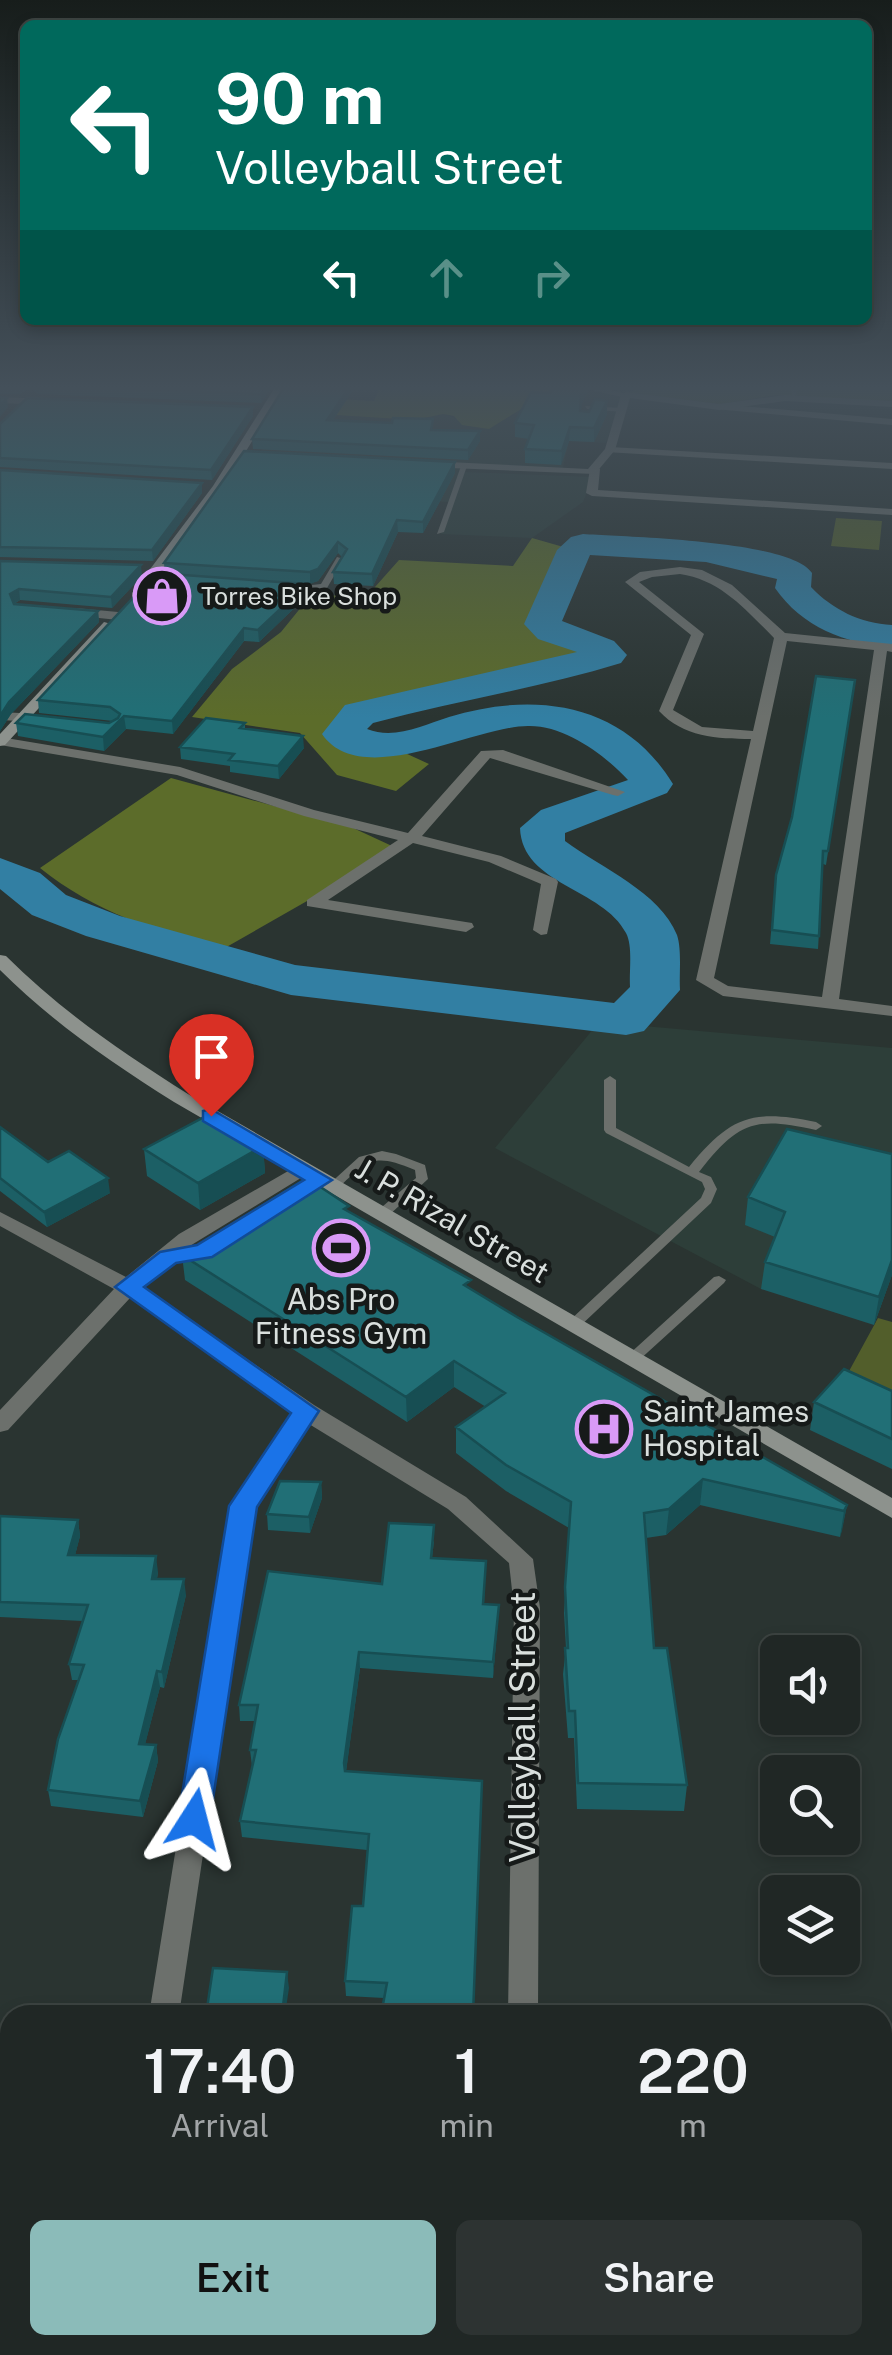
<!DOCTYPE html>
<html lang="en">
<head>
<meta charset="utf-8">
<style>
	body { margin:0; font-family:"Public Sans",sans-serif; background:#2d3332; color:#f1f3f6; height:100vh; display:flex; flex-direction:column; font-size:38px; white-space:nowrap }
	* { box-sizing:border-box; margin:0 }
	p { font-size:32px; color:#a2a5a7 }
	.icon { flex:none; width:55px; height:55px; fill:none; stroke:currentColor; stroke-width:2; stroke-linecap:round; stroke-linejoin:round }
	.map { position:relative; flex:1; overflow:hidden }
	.panel { position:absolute; left:0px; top:2005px; width:892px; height:350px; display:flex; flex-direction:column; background:#202725; border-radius:30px 30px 0 0; box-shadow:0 5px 15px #0003,0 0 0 2px #3d4442 }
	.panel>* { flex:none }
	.top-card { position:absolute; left:20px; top:20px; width:852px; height:305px; border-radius:15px; box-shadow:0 5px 15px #0003,0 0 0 2px #3d4442; background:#00695c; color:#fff; overflow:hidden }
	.controls { position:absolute; left:760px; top:1635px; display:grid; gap:20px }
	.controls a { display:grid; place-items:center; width:100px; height:100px; border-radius:15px; background:#202725; box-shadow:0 5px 15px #0003,0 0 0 2px #3d4442; font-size:50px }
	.pin { position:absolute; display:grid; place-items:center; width:85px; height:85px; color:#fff; margin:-102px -42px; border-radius:50% 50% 50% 0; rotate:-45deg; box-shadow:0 0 10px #0007 }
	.pin .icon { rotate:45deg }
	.me { position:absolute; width:110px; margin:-55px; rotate:9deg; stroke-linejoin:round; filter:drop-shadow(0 0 8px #0008) }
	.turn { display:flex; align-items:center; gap:35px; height:210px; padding:0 30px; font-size:45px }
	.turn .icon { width:130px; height:130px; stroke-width:2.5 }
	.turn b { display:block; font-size:70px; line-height:85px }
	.lanes { display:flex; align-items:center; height:95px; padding:0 30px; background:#0003; justify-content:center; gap:50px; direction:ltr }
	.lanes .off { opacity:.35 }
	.eta { display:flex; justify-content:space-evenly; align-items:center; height:170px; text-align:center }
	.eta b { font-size:60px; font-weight:600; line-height:70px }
	.button { display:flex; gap:20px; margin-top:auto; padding:20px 30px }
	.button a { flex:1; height:115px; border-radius:15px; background:#8bbbb9; color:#111; font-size:40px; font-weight:600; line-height:115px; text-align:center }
	.button a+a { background:#2d3332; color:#f1f3f6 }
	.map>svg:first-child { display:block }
	.built { fill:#2d3e39 }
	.green { fill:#525e2b }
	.forest { fill:#5c6c2a }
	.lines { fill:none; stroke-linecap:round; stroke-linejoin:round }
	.river { fill:#327fa3; fill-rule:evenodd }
	.service { fill:#6c706c; fill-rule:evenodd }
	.minor { fill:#6c706c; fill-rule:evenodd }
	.tertiary { fill:#6c706c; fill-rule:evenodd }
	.secondary { fill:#8d928d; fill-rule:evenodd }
	.wall { fill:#1c5f65 }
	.shaded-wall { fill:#174e53 }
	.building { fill:#216f76; stroke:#174e53; stroke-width:2.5 }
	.route { fill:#1a73e8; stroke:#114b97; stroke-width:2.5 }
	.labels { text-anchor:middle; stroke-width:9; stroke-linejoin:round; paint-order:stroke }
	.far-poi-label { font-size:25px; fill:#d9dfdd; stroke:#161a19; text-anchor:start }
	.street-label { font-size:30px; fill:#d9dfdd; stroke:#161a19 }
	.poi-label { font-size:30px; fill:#d9dfdd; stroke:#161a19 }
	.near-street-label { font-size:35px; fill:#d9dfdd; stroke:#161a19 }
</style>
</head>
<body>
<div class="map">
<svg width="892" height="2355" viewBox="0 0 892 2355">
	<rect width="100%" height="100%" fill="#2a3431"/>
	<path class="built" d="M555,389L623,397L606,443L569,441L562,472L465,467L464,472L593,477L583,502L532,538L441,534L450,502L234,493L281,420L336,415L415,420L443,414L489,429Z
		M599,1022L892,1048V1182L745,1224L782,1239L761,1289L495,1148Z"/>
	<path class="green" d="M634,389H892V402L777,395L720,404L631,393Z
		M836,518L882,521L879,550L831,546Z
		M878,1318L892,1322V1401L842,1384Z"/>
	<path class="forest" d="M379,389H554L489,429L462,425L454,416L443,414L415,420L336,415L323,398L374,401Z
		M532,538L574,550C574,566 549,603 542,624C567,646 588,636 608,655L531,678L462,688L359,714L343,734L359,744L392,747L429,764L396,791L337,775L300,733L192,717L232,669L281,632L311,595L367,596L399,560L513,566Z
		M171,778L351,827L392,846L393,852L223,949C155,931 95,912 40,868Z"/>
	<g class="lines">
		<path class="river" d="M583,534C626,537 790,540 812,573L811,587C833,610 860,623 892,625V647C845,644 802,627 775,588L777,579L706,562L590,555L562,621L614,641L627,655L621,663C539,688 456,701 373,723L367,729C395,740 423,725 449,717C534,691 623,702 673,784L667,793L565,833V841C601,868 660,892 677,935C682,950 679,974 680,990L644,1031L626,1035L291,995L86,936L32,915L0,889V858L40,873L66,895L120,916L295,965L614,1003L630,987C629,971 633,946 626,933C603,888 522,885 520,828L541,810L628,780C604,754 564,725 528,726C475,726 361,791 322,734L345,705L577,652L538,639L524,624L557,550L571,537Z"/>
		<path class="service" d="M791,389H797L796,395H792Z
			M585,406L622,408L625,410L622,412L587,409Z
			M464,464L467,466L444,532L437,534L461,466Z
			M337,557L344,559L327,588L291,591L290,589L294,587L321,584Z
			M610,1076L616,1080V1128L689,1167C731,1116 752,1109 816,1122L822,1126L816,1130C754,1116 738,1122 699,1172L711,1177L717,1189L711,1203L578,1328L573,1330L566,1325L568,1322L701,1198L705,1189L702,1182L606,1133L604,1130V1080Z
			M382,1151L396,1154L425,1165L428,1179L386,1218L381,1219L375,1215L376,1212L416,1178L415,1170C372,1152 368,1160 336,1190L332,1191L326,1187L359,1157Z
			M719,1276L726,1280L724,1283L637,1362H627L625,1359L627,1356L714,1277Z"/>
		<path class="minor" d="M587,389H606L631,395L626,398Z
			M0,397L48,399L53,402L48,405L0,403Z
			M719,404L892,419V425L715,409Z
			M610,447L892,463V469L606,452L605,450Z
			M595,466L600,469L598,490L892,509V515L592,496L586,493L590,469Z
			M680,567L702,570L732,585L785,633L892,644V652L887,651L839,999L892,1006V1016L723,996L696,980L751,739C717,739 683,737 659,711L691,635L625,582L640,572ZM680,574C721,580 746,610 774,638L753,731L702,727L673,710L704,634L639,582L652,577ZM787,641L874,650L822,997L728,986L714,978Z
			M75,608L118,612L124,616L118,620L71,615L69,612Z
			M0,712L20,713L27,717L20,721L0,720Z
			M0,737L180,767L314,810L408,833L481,751L503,750L625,792L618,796L613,795L490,758L422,836L501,856L556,879L558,882L547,934L541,935L533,930L541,884L489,862L413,843L328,900L472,923L474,927L466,932L307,906V900L398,840L304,816L177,775L0,745Z
			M302,1163L309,1165L312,1169L309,1173L193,1244L142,1287L314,1405L466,1497L533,1559L540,1608L538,2015H508L514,1608L509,1563L448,1509L309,1424L255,1507L179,2015H149L231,1506L293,1413L130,1298L8,1430L0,1432V1410L114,1289L0,1226V1212L126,1277L179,1234Z
			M0,2230L10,2231V2265L0,2264Z
			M92,2345H128L127,2355H91Z
			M502,2345H538V2355H502Z"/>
		<path class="tertiary" d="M626,392L719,404L785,395L892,401V407L785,401L719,410L630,398L615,450L595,474L427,467L422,464L427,461L588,469L605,449L621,395Z"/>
		<path class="secondary" d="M274,389H284L224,487L140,599H132V593L213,486Z
			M104,622L115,625L5,745L0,746V734Z
			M0,955L6,956C61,1011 123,1053 188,1094L892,1498V1518L174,1102C112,1063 52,1022 0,970Z"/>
	</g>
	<path class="wall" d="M0,389H28L20,394H0Z
		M31,389H270L261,403L38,394Z
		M283,389H354L333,420L433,430L480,431V441L468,460L253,449L252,439Z
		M550,393H587L580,407V411L607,414L594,442L569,441L561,465L525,463V449L529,439L515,437V423Z
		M253,416L212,480L0,467V424Z
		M455,462V473L423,533L398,532L373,586L334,584L333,572L342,557L338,553L318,581L307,584L308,595L259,642L244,641L173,734L126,729L104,751L18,736L16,723H109L113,721L39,713L38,700L165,574L164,563Z
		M0,470L202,493L153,561L0,557Z
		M0,561L142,576L112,608L20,600L14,604L98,611L99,622L11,714L0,731Z
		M855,680L826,865L823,864L818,949L770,944L776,875Z
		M245,723V729L304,748L279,779L230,772V766L181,759L180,747Z
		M0,1127L48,1162L110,1193L47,1227L0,1191Z
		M263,1146L265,1173L200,1210L147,1176L144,1149Z
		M892,1154V1275L874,1325L761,1289L765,1262L775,1237L745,1225L748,1197Z
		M349,1212L517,1317L847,1505L840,1537L700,1505L666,1535L646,1538L654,1648L687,1785L684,1811L577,1809L574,1738H568L563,1674L566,1648L564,1613L569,1528L506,1491L456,1453V1427L486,1407L454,1387L407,1422L185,1280L182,1255Z
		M892,1391V1469L810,1430L814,1402Z
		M321,1482L322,1498L310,1533L268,1530L267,1514Z
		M0,1516L78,1520L80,1536L75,1555L158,1572L157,1579L186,1595L164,1688L160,1687L145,1744L156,1745L158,1761L143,1817L51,1806L48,1790L79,1680H72L69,1664L83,1621L0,1617Z
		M434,1541L432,1558L486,1561L484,1604L499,1605L493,1678L360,1668L346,1771L482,1781L384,1998L346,1996L345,1981L363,1906L367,1850L242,1837L240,1821L252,1766L250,1750L255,1721H240L239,1705Z
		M10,2067V2214L0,2213V2106Z
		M0,2268H10V2345H63L61,2355H0Z
		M169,2350L262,2355H170Z"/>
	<path class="shaded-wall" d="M264,389H270L261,403V394Z
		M348,389H354L327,429V420Z
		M583,389H588L587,393L580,407L581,393Z
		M7,398L8,407L0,417V406Z
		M607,401V414L594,442V428Z
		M253,407V416L212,480L211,470Z
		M570,427L569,441L561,465L562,451Z
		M480,431V441L468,460V450Z
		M455,462V473L423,533V522Z
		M202,483V493L153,561L152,550Z
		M397,520L398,532L373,586L372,574Z
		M338,542V553L318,581L310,584V572Z
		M141,565L142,576L112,608L111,597Z
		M307,584L308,595L259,642L258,630Z
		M19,589L20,600L12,605L10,594Z
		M98,611L99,622L11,714L0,731V716L9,702Z
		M244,628V641L173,734L172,721Z
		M124,716L126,729L104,751L103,737Z
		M303,736L304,748L279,779L278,766Z
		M263,1146L265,1173L200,1210L198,1183Z
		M108,1178L110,1193L47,1227L44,1212Z
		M892,1260V1275L874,1325L879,1297Z
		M454,1361V1387L407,1422L406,1397Z
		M703,1479L700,1505L666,1535L669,1509Z
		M321,1482L322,1498L310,1533L309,1517Z
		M847,1505L842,1531L840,1537L844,1511Z
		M78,1520L80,1536L71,1571L68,1555Z
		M156,1556L158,1572L154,1595L152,1579Z
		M184,1579L186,1595L164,1688L162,1672Z
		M499,1605L498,1621L493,1678V1662Z
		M359,1652L360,1668L345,1780L344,1763Z
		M157,1671L160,1687L141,1760L139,1744Z
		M156,1745L158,1761L143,1817L140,1801Z
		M287,1972L289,1988L285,2015H282Z
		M57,2345H63L61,2355H60Z"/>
	<path class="building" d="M125,389H264L261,394Z
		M283,389H348L327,420L392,423L393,418L433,419L431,430L480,431L468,450L252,439Z
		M552,389H583L581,393L580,411L589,412L595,399L607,401L594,428L570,427L562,451L525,449L534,425L515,423L531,392L550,393Z
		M0,397L7,398L0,406Z
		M27,398L253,407L211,470L0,458V424Z
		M244,451L455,462L423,522L397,520L372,574L333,572L347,549L338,542L318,569L310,572L164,563Z
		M0,470L202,483L152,550L0,547Z
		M0,561L141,565L111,597L19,589L10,594L14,604L98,611L9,702L0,716Z
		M156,573L307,584L258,630L244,628L172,721L124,716L103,737L16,723L25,714L109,723L118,718L120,714L110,707L38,700Z
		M816,676L855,680L828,851H823L819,936L772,930L776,875L792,817Z
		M206,718L245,723L240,728L303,736L278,766L229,760L234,754L180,747Z
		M210,1114L263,1146L198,1183L144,1149Z
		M0,1127L48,1162L69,1151L108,1178L44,1212L0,1178Z
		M787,1129L892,1154V1260L879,1297L765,1262L785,1212L748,1197Z
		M307,1178L349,1206L344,1209L471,1280L464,1285L517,1317L847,1505L844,1511L703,1479L669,1509L644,1513L654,1648H667L687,1785L578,1783L575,1711H569L565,1648H568L565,1587L571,1502L506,1465L456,1427L505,1393L454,1361L406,1397L182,1255Z
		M844,1369L892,1391V1439L814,1402Z
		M280,1481L321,1482L309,1517L267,1514Z
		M0,1516L78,1520L68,1555L156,1556L152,1579H184L162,1672L157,1671L139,1744L156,1745L140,1801L48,1790L58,1739L84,1665L69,1664L88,1605L0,1602Z
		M389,1523L434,1525L431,1558L486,1561L483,1604L499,1605L493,1662L359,1652L344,1763L345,1771L482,1781L473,2015H381L387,1983L345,1981L352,1906H363L369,1834L240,1821L256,1750H250L258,1705H239L268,1571L382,1584Z
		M213,1968L287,1972L282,2015H206Z
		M10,2067V2199L0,2198V2106Z
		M0,2268H10V2343L0,2342Z
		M170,2345H259L258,2355H221L169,2350Z"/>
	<linearGradient id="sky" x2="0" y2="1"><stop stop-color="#171d1b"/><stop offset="0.54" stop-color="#44505a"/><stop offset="1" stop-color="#44505a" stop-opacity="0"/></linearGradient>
	<rect width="892" height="718" fill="url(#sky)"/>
	<path class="route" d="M211,1109L332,1180L212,1257L176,1263L144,1287L319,1411L257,1507L210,1819L206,1829L194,1833L183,1829L178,1819L229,1506L291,1413L115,1287L160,1252L197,1245L304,1180L203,1121V1111Z"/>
	<defs>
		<g id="shop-ring" transform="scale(2.875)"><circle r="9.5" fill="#161a19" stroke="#d99af7" stroke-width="1.5"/><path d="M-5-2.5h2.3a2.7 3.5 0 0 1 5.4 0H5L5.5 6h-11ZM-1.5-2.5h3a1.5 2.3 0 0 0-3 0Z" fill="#d99af7"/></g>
		<g id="stadium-ring" transform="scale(2.875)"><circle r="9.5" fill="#161a19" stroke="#d99af7" stroke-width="1.5"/><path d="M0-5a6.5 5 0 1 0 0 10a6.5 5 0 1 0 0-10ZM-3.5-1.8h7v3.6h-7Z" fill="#d99af7"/></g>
		<g id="hospital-ring" transform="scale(2.875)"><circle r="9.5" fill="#161a19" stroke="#d99af7" stroke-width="1.5"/><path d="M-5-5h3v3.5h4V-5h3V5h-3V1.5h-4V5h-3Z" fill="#d99af7"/></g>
	</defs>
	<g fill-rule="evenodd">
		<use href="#shop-ring" x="162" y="596"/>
		<use href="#stadium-ring" x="341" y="1248"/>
		<use href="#hospital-ring" x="604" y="1429"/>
	</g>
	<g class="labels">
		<g class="far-poi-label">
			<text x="201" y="605">Torres Bike Shop</text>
		</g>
		<g class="street-label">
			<text transform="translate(452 1221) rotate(30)" y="10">J. P. Rizal Street</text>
		</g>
		<g class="poi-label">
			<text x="341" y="1310">Abs Pro<tspan x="341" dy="34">Fitness Gym</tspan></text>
			<text x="643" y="1422" text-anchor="start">Saint James<tspan x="643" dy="34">Hospital</tspan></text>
		</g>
		<g class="near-street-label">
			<text transform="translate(523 1727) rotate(-90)" y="12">Volleyball Street</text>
		</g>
	</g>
</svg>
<div class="controls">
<a><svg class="icon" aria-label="sound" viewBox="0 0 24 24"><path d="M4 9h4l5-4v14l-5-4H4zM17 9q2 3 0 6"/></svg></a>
<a><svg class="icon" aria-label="search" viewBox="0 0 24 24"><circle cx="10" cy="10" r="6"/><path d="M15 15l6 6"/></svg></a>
<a><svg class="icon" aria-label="layers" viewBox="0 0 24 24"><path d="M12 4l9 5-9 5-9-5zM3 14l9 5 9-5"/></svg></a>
</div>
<div class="pin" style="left:211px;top:1116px;background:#d93025"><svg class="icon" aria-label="arrive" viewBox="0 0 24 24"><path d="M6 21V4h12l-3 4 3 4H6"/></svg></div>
<svg class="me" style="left:194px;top:1819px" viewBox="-20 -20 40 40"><path d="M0-17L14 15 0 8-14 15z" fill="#1a73e8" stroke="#fff" stroke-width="4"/></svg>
<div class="top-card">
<div class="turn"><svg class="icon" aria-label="left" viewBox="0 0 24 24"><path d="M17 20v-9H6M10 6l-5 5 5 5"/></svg><div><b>90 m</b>Volleyball Street</div></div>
<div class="lanes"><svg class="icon" aria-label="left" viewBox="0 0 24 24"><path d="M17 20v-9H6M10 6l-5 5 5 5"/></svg><svg class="icon off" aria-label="ahead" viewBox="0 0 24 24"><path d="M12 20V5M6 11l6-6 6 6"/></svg><svg class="icon off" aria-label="right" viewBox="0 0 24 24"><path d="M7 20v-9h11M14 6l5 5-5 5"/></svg></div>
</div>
<section class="panel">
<div class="eta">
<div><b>17:40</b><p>Arrival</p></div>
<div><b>1</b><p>min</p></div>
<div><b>220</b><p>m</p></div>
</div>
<div class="button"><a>Exit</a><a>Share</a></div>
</section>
</div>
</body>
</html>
